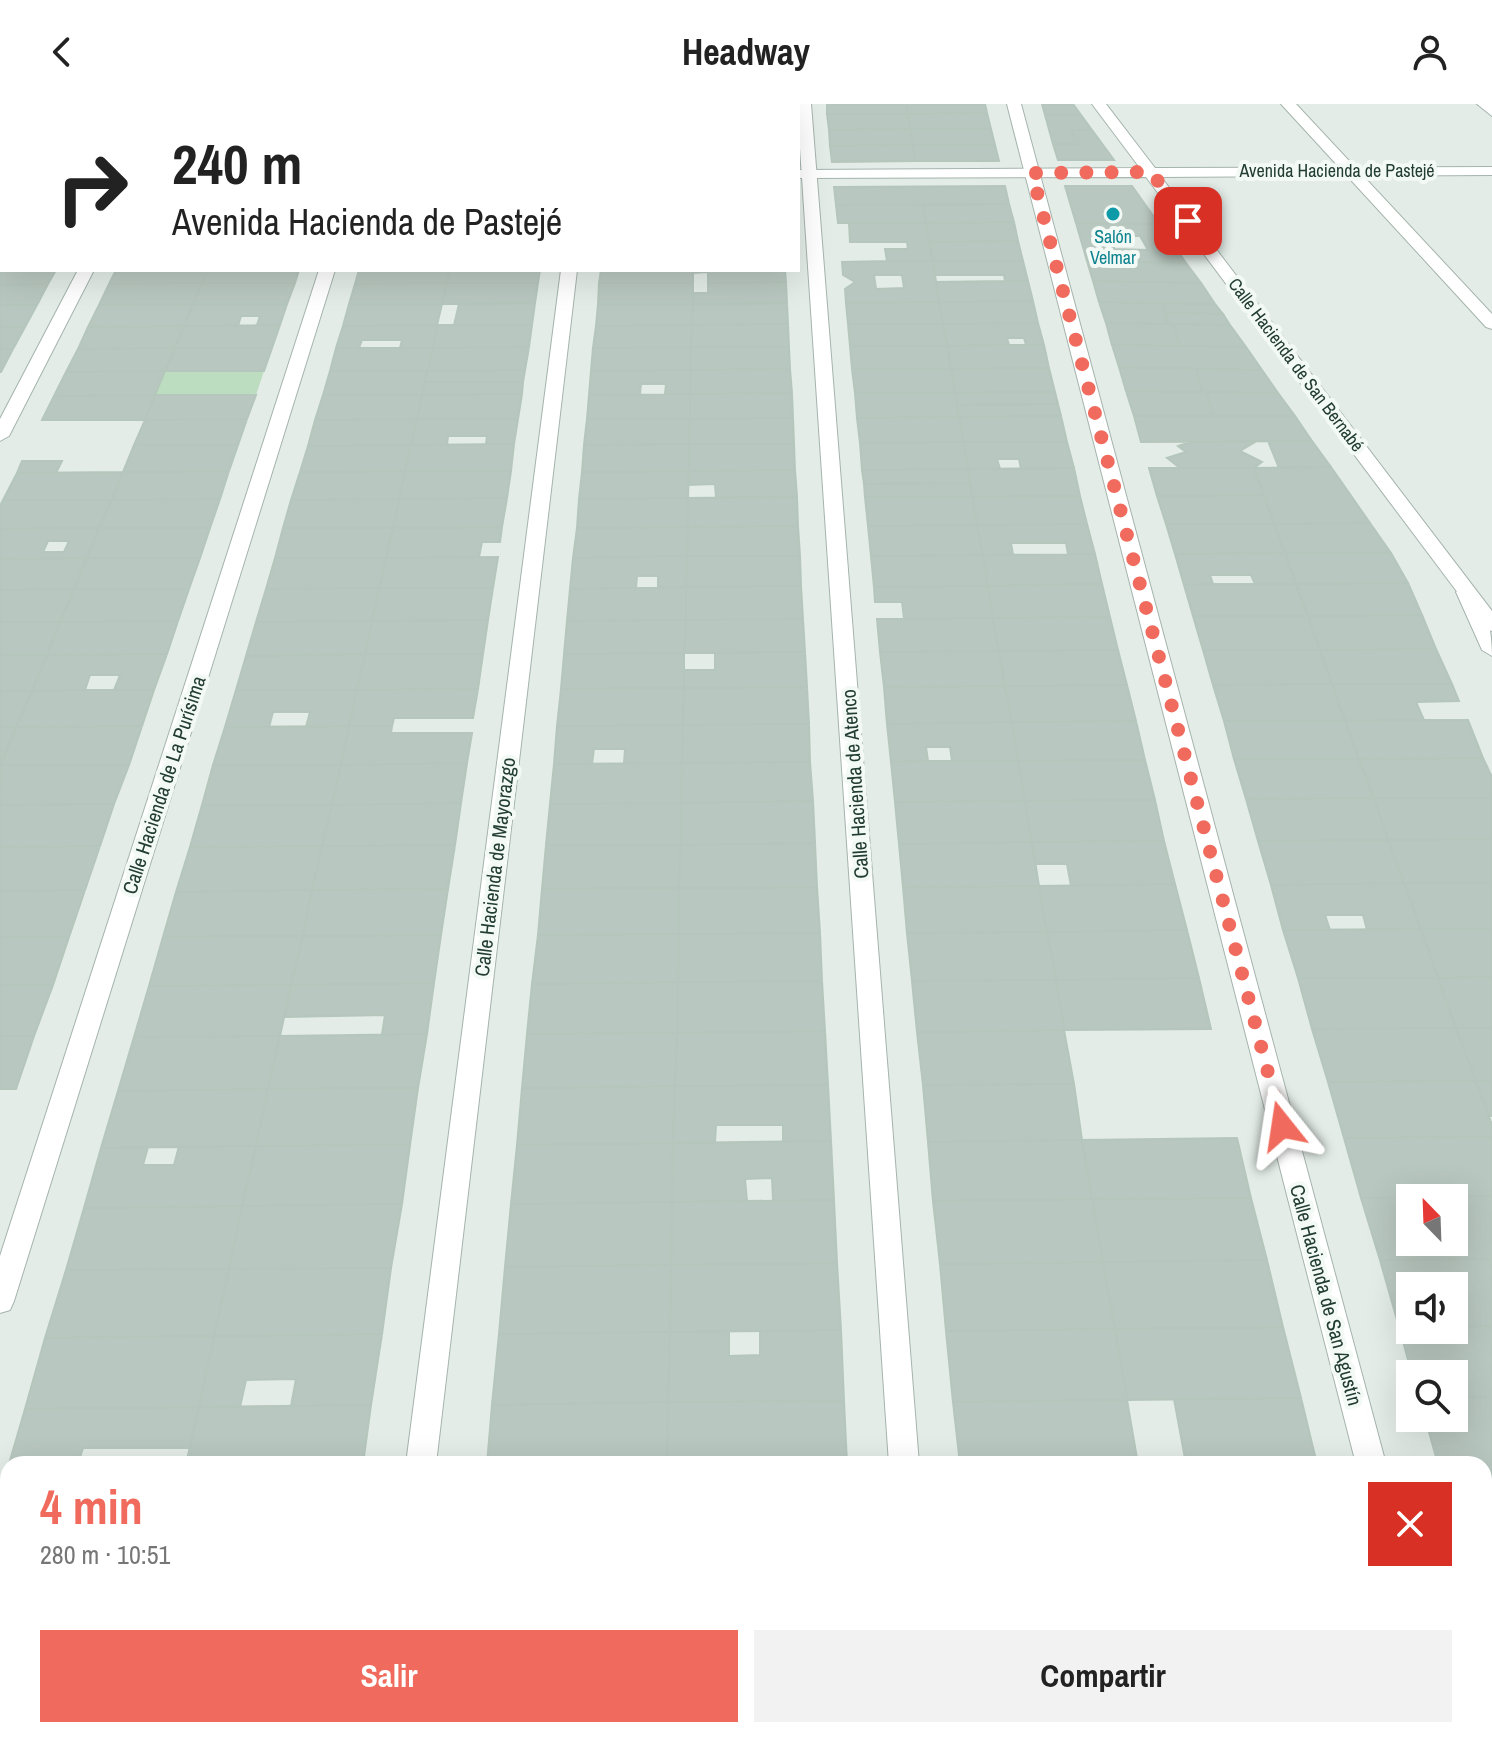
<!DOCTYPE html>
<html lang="es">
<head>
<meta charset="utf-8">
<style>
	body { margin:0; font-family:"Archivo Narrow",sans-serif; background:#f2f2f2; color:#222; height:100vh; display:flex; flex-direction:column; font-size:30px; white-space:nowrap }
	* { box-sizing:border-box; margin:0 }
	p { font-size:26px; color:#767676 }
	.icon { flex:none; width:44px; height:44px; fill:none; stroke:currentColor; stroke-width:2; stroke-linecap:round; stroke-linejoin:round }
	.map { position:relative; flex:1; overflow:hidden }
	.details { position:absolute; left:0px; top:1352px; width:1492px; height:282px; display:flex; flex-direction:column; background:#fff; border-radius:24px 24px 0 0; box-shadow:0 8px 32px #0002 }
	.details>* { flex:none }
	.guide { position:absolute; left:0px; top:0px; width:800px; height:168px; box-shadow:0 8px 32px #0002; background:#fff; color:#222; overflow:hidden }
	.needle { width:52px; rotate:337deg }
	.buttons { position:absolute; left:1396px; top:1080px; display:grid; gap:16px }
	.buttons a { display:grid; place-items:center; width:72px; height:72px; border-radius:0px; background:#fff; box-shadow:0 8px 32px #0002; font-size:40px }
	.pin { position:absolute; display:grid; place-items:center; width:68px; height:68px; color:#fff; margin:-34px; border-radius:16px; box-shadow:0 4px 12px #0006 }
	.me { position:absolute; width:88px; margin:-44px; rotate:345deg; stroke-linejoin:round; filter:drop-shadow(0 0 6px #0008) }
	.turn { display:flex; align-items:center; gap:28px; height:168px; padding:0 40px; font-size:36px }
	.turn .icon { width:104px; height:104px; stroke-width:2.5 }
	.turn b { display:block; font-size:56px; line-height:68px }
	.round { display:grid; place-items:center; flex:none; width:84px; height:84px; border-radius:0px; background:#f2f2f2 }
	.head { display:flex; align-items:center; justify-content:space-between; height:136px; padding:0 40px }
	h1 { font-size:48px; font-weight:700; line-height:60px; color:#f06b5d }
	.primary-button { display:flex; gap:16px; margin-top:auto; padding:16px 40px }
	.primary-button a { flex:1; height:92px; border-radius:0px; background:#f06b5d; color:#fff; font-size:32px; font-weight:700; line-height:92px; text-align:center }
	.primary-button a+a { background:#f2f2f2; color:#222 }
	header { display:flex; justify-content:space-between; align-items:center; height:104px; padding:0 40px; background:#fff; font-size:36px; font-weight:700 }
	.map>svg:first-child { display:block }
	.green { fill:#bcddc0 }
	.building { fill:#b8c7bf; stroke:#b5c6bc; stroke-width:2; fill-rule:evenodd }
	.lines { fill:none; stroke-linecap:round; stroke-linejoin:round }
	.minor-casing { stroke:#a5b4ad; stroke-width:2 }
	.tertiary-casing { stroke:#a5b4ad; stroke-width:2 }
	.minor { fill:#fff; fill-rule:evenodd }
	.tertiary { fill:#fff; fill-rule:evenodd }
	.route { stroke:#f06b5d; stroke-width:14; stroke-dasharray:0 25.2 }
	.culture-dot { fill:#0f9aa8; stroke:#f3f9f5; stroke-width:3 }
	.labels { text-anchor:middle; stroke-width:8; stroke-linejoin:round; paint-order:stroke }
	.far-street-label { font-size:18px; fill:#223d32; stroke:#f3f9f5 }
	.far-culture-label { font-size:18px; fill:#0d838f; stroke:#f3f9f5 }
	.street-label { font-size:20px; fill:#223d32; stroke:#f3f9f5 }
</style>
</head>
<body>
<header><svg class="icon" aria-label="back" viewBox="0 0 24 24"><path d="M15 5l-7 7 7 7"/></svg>Headway<svg class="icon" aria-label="person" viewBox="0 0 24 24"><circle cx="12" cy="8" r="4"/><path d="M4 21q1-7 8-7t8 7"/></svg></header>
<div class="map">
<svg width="1492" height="1633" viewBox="0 0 1492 1633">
	<rect width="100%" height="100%" fill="#e3ece7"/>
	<path class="green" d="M165,267H264L256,291H155Z"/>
	<path class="building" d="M60,0H148L58,2Z
		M196,0H277L195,2Z
		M277,0H357L276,2Z
		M404,0H483L404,2Z
		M483,0H563L483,2Z
		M616,0H697L616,2Z
		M697,0H777V2H696Z
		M827,0H906L907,10H827Z
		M906,0H985L987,9L907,10Z
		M1042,0H1073L1081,11H1045Z
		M987,9L991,25H910L907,10Z
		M827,10H907L910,25L829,26Z
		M1045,11H1081L1092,26H1071L1078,40H1053Z
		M910,25H991L995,41H913Z
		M910,25L913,41L830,42L829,26Z
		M1071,26H1092L1114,56H1058L1053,40H1078Z
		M913,41H995L999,57H915Z
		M913,41L915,57L832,58L830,42Z
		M1005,82L1009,100L836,101L834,83Z
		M1065,82H1132L1159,120L1076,119Z
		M1009,100L1014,118L926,119L923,101Z
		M836,101H923L926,119H838Z
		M1014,118L1018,137L929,138L926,119Z
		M849,119H926L933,157H887L885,145H908L907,138H850Z
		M1076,119L1159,120L1186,159L1087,157ZM1112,132H1140L1148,146L1114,145Z
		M1018,137L1023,157H933L929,138Z
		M887,157H933L939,198L846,199L845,185L855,178L843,171L842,158ZM874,171H902L904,184L876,185Z
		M933,157H1023L1028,177H1005L1004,171H935Z
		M1087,157L1186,159L1201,179L1093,177Z
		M0,160L2,166H56L48,180L0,181Z
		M116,166H207L202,179L109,180Z
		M207,166H299L295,179H202Z
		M359,166H450L447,179L355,180Z
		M450,166H540L538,179H447Z
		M601,166H693V179H599Z
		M693,166H785L786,178L708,179V168L693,169Z
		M1005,177H1028L1033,197L939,198L936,178Z
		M1093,177L1201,179L1215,200L1099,198Z
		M786,178L787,199L693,200L692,189H708V179Z
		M202,179H295L287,200H193Z
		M202,179L193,200L99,201L109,180Z
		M447,179L442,200H349L355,180Z
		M447,179H538L535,199L442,200Z
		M599,179H693V200H598Z
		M48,180L37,201H0V181Z
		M1033,197L1038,219L943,220L939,198Z
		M939,198L943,220H848L846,199Z
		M1099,198L1162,199L1168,220L1106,219Z
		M535,199L532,221H454L459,200Z
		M787,199L788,220L692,221L693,200Z
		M1162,199L1215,200L1223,210L1165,209Z
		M193,200H287L280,221H257L260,212H241L238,222H184Z
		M193,200L184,222L88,223L99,201Z
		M349,200H442L437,221L343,222Z
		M598,200H693L692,221L596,222Z
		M0,201H37L25,223H0Z
		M1165,209L1223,210L1230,221L1168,220Z
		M1038,219L1044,241H1026L1024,234H1007L1009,241L947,242L943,220Z
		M1106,219L1174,220L1179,242L1112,241Z
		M788,220L789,243H691L692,221Z
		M848,220H943L947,242H850Z
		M1174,220L1230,221L1246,243L1179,242Z
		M280,221L272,244H175L184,222Z
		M437,221L433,244H400L402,236H362L359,244H336L343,222Z
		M437,221H532L529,243L433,244Z
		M692,221L691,243L593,244L596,222Z
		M184,222L175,244L78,245L88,223Z
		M0,223H25L13,245H0Z
		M1009,241H1044L1049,264L951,265L947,242Z
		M1112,241L1246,243L1262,266L1119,263Z
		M850,242H947L951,265H852Z
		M529,243L525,266L427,267L433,244Z
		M691,243H789L790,265L691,266Z
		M691,243V266L591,267L593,244Z
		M175,244H272L264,267H165Z
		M175,244L165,267L66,268L78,245Z
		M336,244H433L427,267H330Z
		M0,245H13L1,268H0Z
		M1119,263L1196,265L1202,288L1126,287Z
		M1049,264L1055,288L955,289L951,265Z
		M790,265L792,289L690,290L691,266Z
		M852,265H951L955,289H855Z
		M1196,265L1262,266L1278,289L1202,288Z
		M525,266L523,278H425L427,267Z
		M691,266L690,290H665L666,280H641L640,290L589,291L591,267Z
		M165,267L155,291L54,292L66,268Z
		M330,267H427L422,291H323Z
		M425,278H523L522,290L422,291Z
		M1126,287L1206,288L1214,312H1134Z
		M1055,288L1058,300L957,301L955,289Z
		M1206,288L1278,289L1295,312H1214Z
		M792,289L793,314L690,315V290Z
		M855,289H955L959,313L857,314Z
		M522,290L518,315H417L422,291Z
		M690,290V315H587L589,291Z
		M155,291H256L247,315L145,316Z
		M155,291L145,316H42L54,292Z
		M323,291H422L417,315L315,316Z
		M1007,300H1058L1061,312L959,313L957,301Z
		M1061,312L1067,338H964L959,313Z
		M1134,312H1295L1312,337L1141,338Z
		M959,313L964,338L860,339L857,314Z
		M793,314L794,340H689L690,315Z
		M247,315L238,341H134L145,316Z
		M417,315L411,341L308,342L315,316Z
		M417,315H518L514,340H486L487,332H448L447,341H411Z
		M587,315H690L689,340L584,341Z
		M1257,337L1240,347L1262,358L1254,364H1180L1167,354L1186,348L1178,342L1190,338Z
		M1268,337H1312L1331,363L1279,364Z
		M964,338H1067L1074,364L1021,365L1019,355H997L1000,365H968Z
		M964,338L968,365L862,366L860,339Z
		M514,340L511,367H405L411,341Z
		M689,340H794L795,366L689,367Z
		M689,340V367L582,368L584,341Z
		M134,341H238L229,367L123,368Z
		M411,341L405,367L300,368L308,342Z
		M22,357H62L56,369H17Z
		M1331,363L1370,419L1274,420L1254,364Z
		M1074,364L1080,392L972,393L968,365Z
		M1149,364H1254L1264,391L1157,392Z
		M968,365L970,379L864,380L862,366Z
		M795,366L797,393L716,394L715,380L688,381L689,367Z
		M229,367L220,395L112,396L123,368Z
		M405,367L399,395L291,396L300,368Z
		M405,367H511L507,394L399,395Z
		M689,367L688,394L579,395L582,368Z
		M123,368L112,396H3L17,369Z
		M917,379H970L972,393H865L864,380Z
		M1264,391L1274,420H1166L1157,392Z
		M1080,392L1087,420L977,421L972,393Z
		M797,393L798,422L688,423V394Z
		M865,393H972L977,421L868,422Z
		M507,394L502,423L393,424L399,395Z
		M688,394V423L577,424L579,395Z
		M220,395L210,424H99L112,396Z
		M399,395L393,424H283L291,396Z
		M3,396H112L99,424L0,425V402Z
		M1370,419L1391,449H1285L1274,420Z
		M1087,420L1095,450H1068L1066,439H1011L1013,451H983L977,421Z
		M1166,420H1274L1285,449L1175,450Z
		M977,421L983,451L871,452L868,422Z
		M798,422L800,452H687L688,423Z
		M502,423L500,438H482L479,453L386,454L393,424Z
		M688,423L687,452L573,454L577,424Z
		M99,424L87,454L0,455V425ZM48,437H69L64,448H43Z
		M99,424H210L200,454H87Z
		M283,424H393L386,454H275Z
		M1285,449H1391L1408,479L1296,480Z
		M1285,449L1296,480H1255L1251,471H1210L1213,480L1184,481L1175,450Z
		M1095,450L1102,480L988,482L983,451Z
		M983,451L988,482L874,483L871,452Z
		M687,452H800L801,482L686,483Z
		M687,452L686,483H658V472H637L636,484L570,485L573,454Z
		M498,453L493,484H379L386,454Z
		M87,454H200L189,485H74Z
		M87,454L74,485L0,486V455Z
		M275,454H386L379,484L266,485Z
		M1408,479L1422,511L1308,512L1296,480Z
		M1102,480L1110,513L993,514L988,482Z
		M1213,480H1296L1308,512H1193L1184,481Z
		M801,482L803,515L686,516V483Z
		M988,482L993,514H904L902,498H875L874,483Z
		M686,483V516L567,517L570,485Z
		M379,484L372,517L256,518L266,485Z
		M379,484H493L488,516L372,517Z
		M74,485H189L178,517L60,518Z
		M74,485L60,518H0V486Z
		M1422,511L1436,545L1320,546L1308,512Z
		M1193,512H1308L1320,546H1203Z
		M1110,513L1118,546L999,547L993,514Z
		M993,514L999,547L880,548L877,515Z
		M803,515L805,548L684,549L686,516Z
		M488,516L483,550H365L372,517Z
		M686,516L684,549L564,550L567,517Z
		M178,517L167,550L47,551L60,518Z
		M372,517L365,550L246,552L256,518Z
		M0,518H60L47,551H0Z
		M1436,545L1452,580H1332L1320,546Z
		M1118,546L1127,581L1005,582L999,547Z
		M1203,546H1320L1332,580L1213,581Z
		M999,547L1005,582L884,583L880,548Z
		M805,548L807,583L684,584V566H715V549Z
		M684,549V584L561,585L564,550Z
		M167,550L154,586H114L120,571H90L85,586L32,587L47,551Z
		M365,550L357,586H236L246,552Z
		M365,550H483L478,585L357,586Z
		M0,551H47L32,587H0Z
		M1332,580H1452L1459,597L1416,598L1424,616L1345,617Z
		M1332,580L1345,617H1224L1213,581Z
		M1127,581L1136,617L1012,618L1005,582Z
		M1005,582L1012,618L887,620L884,583Z
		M807,583L809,620L683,621L684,584Z
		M684,584L683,621L557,622L561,585Z
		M478,585L473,614H394L392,622H349L357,586Z
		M85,586H154L142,622L16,623L32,587Z
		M236,586H357L349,622L306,623L310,608H273L269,623H225Z
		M0,587H32L16,623H0Z
		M1424,616H1468L1483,654L1359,655L1345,617Z
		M1136,617L1145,656L1018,657L1012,618Z
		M1224,617H1345L1359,655H1234Z
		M1012,618L1018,657H952L950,643H926L928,657L891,658L887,620Z
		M809,620L810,658L682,659L683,621Z
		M683,621L682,659H624L625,645H594L592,660H554L557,622Z
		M142,622L129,661H1L16,623Z
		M349,622L341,661H213L225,623Z
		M349,622H392L391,629H472L467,659L341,661Z
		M0,623H16L0,661Z
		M1483,654L1492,673V694H1374L1359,655Z
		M1234,655H1359L1374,694L1246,695Z
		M1145,656L1155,696L1025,697L1018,657Z
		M928,657H1018L1025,697L895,698L891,658Z
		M810,658L813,697L681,699L682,659Z
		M467,659L461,699L332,701L341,661Z
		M682,659L681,699L550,700L554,660Z
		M1,661H129L114,700L0,701Z
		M213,661H341L332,701H202Z
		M1374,694H1492V735L1388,736Z
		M1374,694L1388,736L1258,737L1246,695Z
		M1155,696L1164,737L1032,738L1025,697Z
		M813,697L815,739L681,741V699Z
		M1025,697L1032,738L899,740L895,698Z
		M461,699L455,741L322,742L332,701Z
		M681,699V741H546L550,700Z
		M114,700L100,742L0,743V701Z
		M202,701H332L322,742L190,743Z
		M1492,735V779H1404L1388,736Z
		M1388,736L1404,779L1271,781L1258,737Z
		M1164,737L1175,780L1071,782L1067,760H1036L1032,738Z
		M1032,738L1039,782L903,783L899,740Z
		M815,739L817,783L679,784L681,741Z
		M455,741L448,785L312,786L322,742Z
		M546,741H681L679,784L542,785Z
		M100,742L85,786L0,787V743Z
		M322,742L312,786L176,788L190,743Z
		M1404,779H1492V825H1421Z
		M1404,779L1421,825L1367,826L1363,811H1325L1330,826H1283L1271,781Z
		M1175,780L1187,826L1047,828L1039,782Z
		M1039,782L1047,828L907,829L903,783Z
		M817,783L820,829L679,830V784Z
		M679,784V830L538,831L542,785Z
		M448,785L441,831L303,832L312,786Z
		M85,786L69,833H0V787Z
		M312,786L303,832L163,833L176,788Z
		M1421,825H1492V873L1438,874Z
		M1421,825L1438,874H1298L1283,826Z
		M1187,826L1199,874L1056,876L1047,828Z
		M1047,828L1056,876L912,877L907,829Z
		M820,829L822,877L678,878L679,830Z
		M679,830L678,878L532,880L538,831Z
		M441,831L434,879L291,881L303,832Z
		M303,832L291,881L149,882L163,833Z
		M0,833H69L53,881H0Z
		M1492,873V924H1456L1438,874Z
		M1199,874L1211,925L1064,926L1056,876Z
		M1298,874H1438L1456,924L1312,925Z
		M1056,876L1064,926L917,928L912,877Z
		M822,877L825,927L677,929L678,878Z
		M678,878L677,929L527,930L532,880Z
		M434,879L427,930H382L385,911L285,913L291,881Z
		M0,881H53L34,932H0Z
		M291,881L280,932L134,933L149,882Z
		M1456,924H1492V977H1476Z
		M1456,924L1476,977L1328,978L1312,925Z
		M1064,926L1074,980L923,981L917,928Z
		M825,927L828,981L675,982L677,929Z
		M677,929L675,982L522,984L527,930Z
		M427,930L418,984L268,985L280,932Z
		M0,932H34L16,985H0Z
		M280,932L268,985L118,987L134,933Z
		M1476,977H1492V1012H1489Z
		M1476,977L1492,1021V1033L1344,1034L1328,978Z
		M1074,980L1082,1036L928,1038L923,981Z
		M828,981L831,1037L783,1038V1021H716L715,1038L673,1039L675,982Z
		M675,982L673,1039L517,1041L522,984Z
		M418,984L410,1041L256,1042L268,985Z
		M268,985L256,1042L101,1044L118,987Z
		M1492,1033V1092L1361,1094L1344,1034Z
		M1237,1034L1251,1094L1092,1095L1082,1036Z
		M1082,1036L1092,1095L933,1097L928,1038Z
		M831,1037L834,1096L773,1097L772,1074L745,1075L747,1097L672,1098L673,1039Z
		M673,1039L672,1098L511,1100L517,1041Z
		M410,1041L402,1100L242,1102L256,1042Z
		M179,1042H256L242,1102L84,1104L101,1044L148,1043L143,1061H174Z
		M1492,1092V1155L1380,1156L1361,1094ZM1410,1094H1454V1138H1410Z
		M1251,1094L1267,1156L1103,1158L1092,1095Z
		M1092,1095L1103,1158L940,1160L933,1097Z
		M834,1096L837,1159L671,1161L672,1098Z
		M672,1098L671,1161L505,1163L511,1100Z
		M402,1100L391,1164L229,1165L242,1102Z
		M242,1102L229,1165L66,1166L84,1104Z
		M1492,1155V1222L1454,1223V1182H1410V1223H1399L1380,1156Z
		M1267,1156L1283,1223L1115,1225L1103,1158Z
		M1103,1158L1115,1225L946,1227L940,1160Z
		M837,1159L841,1226L670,1228L671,1161Z
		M671,1161L670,1228L499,1230L505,1163Z
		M391,1164L382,1230L214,1232L229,1165Z
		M229,1165L214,1232L45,1234L66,1166Z
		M1492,1222V1293H1454V1270H1412L1399,1223L1454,1226V1223Z
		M1283,1223L1301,1294L1127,1296L1115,1225Z
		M1115,1225L1127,1296L953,1298L946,1227Z
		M841,1226L844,1297L668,1298L670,1228L729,1227V1252L760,1251V1227Z
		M670,1228L668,1298L492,1301L499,1230Z
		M382,1230L371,1301L291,1302L296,1275L246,1276L240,1303H199L214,1232Z
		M214,1232L199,1303L25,1305L45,1234Z
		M1454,1293H1492V1448H1484V1360H1438L1425,1314H1454Z
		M1301,1294L1317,1360H1186L1174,1295Z
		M1127,1296L1138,1360H960L953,1298Z
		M844,1297L847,1360H667L668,1298Z
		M668,1298L667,1360H487L492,1301Z
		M371,1301L363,1360H186L199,1303Z
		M199,1303L190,1344H83L78,1360H9L25,1305Z
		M3,1381H8V1462H0Z
		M0,1462H8V1547H0Z
		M0,1547H8V1626H126L125,1633H0Z
		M126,1626H323L322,1633H125Z
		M461,1626H661V1630L460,1633Z
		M661,1626H861V1629L661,1630Z
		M986,1626H1184V1627L986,1629Z"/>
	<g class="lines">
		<g class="minor-casing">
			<path id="minor" d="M165,0H179L164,2Z
				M373,0H387L372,2Z
				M583,0H597V2H583Z
				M797,0H811L919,1360H889Z
				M1007,0H1021L1386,1360H1356Z
				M1281,0H1296L1492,210V225L1486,223Z
				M1477,0H1492V12Z
				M78,166H94L9,332L0,337V315Z
				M319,166H335L14,1197L10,1206L0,1209V1152Z
				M561,166H577L436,1360H406Z
				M1466,482C1488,488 1492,533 1492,552L1482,546L1456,488Z
				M371,1626H405V1633H371Z
				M907,1626H941V1633H907Z
				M1423,1626H1457L1459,1633H1425Z"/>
		</g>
		<g class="tertiary-casing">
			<path id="tertiary" d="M1092,0H1106L1155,64L1492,63V71L1161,73L1492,507V527L1485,525L1146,73L798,74V66L1140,64Z
				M0,69H2V77H0Z"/>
		</g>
		<use href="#minor" class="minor"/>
		<use href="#tertiary" class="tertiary"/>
	</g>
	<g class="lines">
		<path class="route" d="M1188,117L1151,68L1032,69L1282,1022"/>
	</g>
	<circle class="culture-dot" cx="1113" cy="110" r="8"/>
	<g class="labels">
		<g class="far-street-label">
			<text x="1337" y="73">Avenida Hacienda de Pastejé</text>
			<text transform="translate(1296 261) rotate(53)" y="6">Calle Hacienda de San Bernabé</text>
		</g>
		<g class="far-culture-label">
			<text x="1113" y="139">Salón<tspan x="1113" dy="21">Velmar</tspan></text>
		</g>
		<g class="street-label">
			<text transform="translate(855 680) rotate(-94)" y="7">Calle Hacienda de Atenco</text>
			<text transform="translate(164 681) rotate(-72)" y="7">Calle Hacienda de La Purísima</text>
			<text transform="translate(495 763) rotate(-83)" y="7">Calle Hacienda de Mayorazgo</text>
			<text transform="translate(1326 1191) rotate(75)" y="7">Calle Hacienda de San Agustín</text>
		</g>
	</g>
</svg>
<div class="buttons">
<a><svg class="needle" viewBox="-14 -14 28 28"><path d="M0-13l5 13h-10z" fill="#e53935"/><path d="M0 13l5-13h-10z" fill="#767676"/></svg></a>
<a><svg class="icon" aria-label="sound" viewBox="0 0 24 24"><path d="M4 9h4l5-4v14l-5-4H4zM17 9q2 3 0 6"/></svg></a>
<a><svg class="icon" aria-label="search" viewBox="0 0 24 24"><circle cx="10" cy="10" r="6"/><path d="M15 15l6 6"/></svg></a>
</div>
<div class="pin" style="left:1188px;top:117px;background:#d93025"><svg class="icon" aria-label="arrive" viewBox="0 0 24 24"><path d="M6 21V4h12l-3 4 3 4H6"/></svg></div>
<svg class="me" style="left:1282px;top:1022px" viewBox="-20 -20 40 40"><path d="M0-17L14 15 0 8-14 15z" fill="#f06b5d" stroke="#fff" stroke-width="4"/></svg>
<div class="guide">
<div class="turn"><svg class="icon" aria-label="right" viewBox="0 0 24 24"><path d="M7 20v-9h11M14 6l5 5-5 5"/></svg><div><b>240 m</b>Avenida Hacienda de Pastejé</div></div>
</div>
<section class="details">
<div class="head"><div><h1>4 min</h1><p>280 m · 10:51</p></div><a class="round" style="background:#d93025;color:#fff"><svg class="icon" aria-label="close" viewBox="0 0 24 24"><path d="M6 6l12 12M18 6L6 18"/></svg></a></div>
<div class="primary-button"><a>Salir</a><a>Compartir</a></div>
</section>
</div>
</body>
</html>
